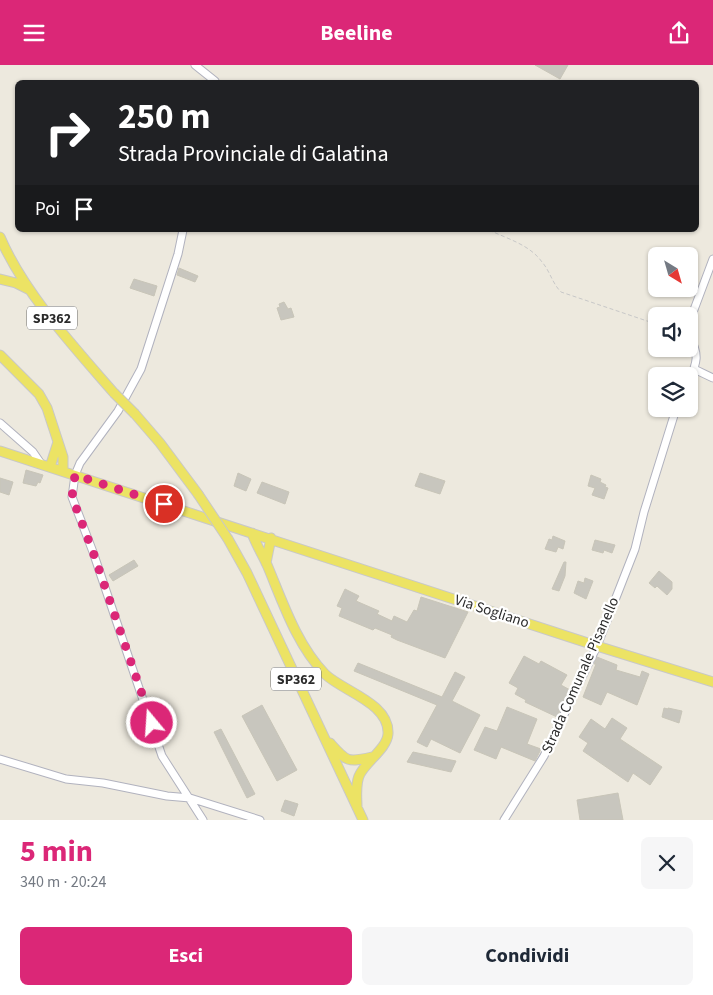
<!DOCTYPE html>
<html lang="it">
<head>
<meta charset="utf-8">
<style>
	body { margin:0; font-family:"Source Sans 3",sans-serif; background:#f6f6f7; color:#1f2937; height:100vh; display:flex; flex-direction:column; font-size:19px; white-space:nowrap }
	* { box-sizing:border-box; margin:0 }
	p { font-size:16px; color:#747a83 }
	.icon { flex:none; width:28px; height:28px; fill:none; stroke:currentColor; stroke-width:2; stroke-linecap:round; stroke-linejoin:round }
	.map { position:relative; height:755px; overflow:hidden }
	.panel { display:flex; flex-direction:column; background:#fff; flex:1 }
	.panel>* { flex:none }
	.top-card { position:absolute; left:15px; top:15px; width:684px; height:152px; border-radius:8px; box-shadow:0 1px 4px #0004; background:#202124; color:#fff; overflow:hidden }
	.needle { width:32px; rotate:143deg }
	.tools { position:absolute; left:648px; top:182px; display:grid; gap:10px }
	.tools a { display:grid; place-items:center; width:50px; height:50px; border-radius:8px; background:#fff; box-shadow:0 1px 4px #0004; font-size:25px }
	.pin { position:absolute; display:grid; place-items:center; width:42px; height:42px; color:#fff; margin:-21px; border:2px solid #fff; border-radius:50%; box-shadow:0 1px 5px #0007 }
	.me { position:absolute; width:55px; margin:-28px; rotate:342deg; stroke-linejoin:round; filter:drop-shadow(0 0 4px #0008) }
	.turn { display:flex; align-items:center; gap:18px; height:105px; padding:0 20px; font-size:22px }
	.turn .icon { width:65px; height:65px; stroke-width:2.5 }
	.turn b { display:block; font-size:35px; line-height:42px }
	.then { display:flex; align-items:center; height:48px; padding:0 20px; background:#0003; gap:10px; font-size:19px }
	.round { display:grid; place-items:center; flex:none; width:52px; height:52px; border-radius:8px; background:#f6f6f7 }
	.headline { display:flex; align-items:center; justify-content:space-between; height:85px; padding:0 20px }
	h1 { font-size:30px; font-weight:700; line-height:38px; color:#db2777 }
	.button { display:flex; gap:10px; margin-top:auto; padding:10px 20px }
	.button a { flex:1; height:58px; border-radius:8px; background:#db2777; color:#fff; font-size:20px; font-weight:700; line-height:58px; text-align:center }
	.button a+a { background:#f6f6f7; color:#1f2937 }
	header { display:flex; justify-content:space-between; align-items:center; height:65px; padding:0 20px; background:#db2777; color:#fff; font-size:22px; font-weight:700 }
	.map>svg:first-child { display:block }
	.building { fill:#c8c6be; stroke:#c8c5b8 }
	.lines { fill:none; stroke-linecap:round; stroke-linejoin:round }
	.minor-casing { stroke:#b1b2be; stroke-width:9 }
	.major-casing { stroke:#c8c8c8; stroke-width:11 }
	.path { stroke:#c8c8c8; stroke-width:1; stroke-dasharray:4 2.5; stroke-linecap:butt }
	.minor { stroke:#fff; stroke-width:7 }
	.major { stroke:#ece364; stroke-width:9 }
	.major-bridge-casing { stroke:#c8c8c8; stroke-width:11; stroke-linecap:butt }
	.major-bridge { stroke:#ece364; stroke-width:9 }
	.route { stroke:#db2777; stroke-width:9; stroke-dasharray:0 16.2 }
	.labels { text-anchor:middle; stroke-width:4.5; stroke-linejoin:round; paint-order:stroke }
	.shield { fill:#fff; stroke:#6b6b6b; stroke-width:1 }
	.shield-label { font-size:14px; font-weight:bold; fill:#2b2b2b }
	.street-label { font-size:15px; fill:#2b2b2b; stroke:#fff }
</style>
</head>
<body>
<header><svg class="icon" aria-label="menu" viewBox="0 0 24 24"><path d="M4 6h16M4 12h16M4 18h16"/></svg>Beeline<svg class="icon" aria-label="share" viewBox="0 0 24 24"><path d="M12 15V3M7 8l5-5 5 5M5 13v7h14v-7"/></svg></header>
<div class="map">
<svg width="713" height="755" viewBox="0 0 713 755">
	<rect width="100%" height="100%" fill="#ede9de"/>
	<path class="building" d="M535,0H568L560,14Z
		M179,203L198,211L195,217L177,210Z
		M134,214L157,221L154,231L130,223Z
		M284,237L288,244L291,243L294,252L281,255L277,243L280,242L279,239Z
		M26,405L43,410L40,418L38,417L36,421L23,418Z
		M238,408L251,414L246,426L234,421Z
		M420,408L445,416L440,429L415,421Z
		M591,410L601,414L600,417L606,420L605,422L608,423L604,434L592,430L595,423L588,421Z
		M0,413L13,417L9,430L0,427Z
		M262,417L289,427L285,439L257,428Z
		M553,471L565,476L563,484L558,482L556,487L545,484L549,474L552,475Z
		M595,475L615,480L612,488L604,485L603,488L592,485Z
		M134,495L138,501L113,516L109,510Z
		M564,497H566L565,511L559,526L552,524Z
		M659,506L672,517V524L667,530L657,521L655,523L649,518Z
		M585,513L593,516L586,534L574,528L578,516L584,518Z
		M345,524L359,531L356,536L379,546L377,549L392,556L394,551L407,557L414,545L417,546L421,532L468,547L445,593L397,575L391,572L392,570L375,563L373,565L339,551L342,543L337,541Z
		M524,591L539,599L541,596L567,610L561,620L570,625L557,652L525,637L526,635L515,629L518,623L509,618Z
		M597,592L617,600L616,605L640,612L642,606L649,609L637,640L607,627L601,640L583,632L596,599H594Z
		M358,598L442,632L455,607L465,612L452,636L480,650L460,688L431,674L427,682L417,677L437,640L354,606Z
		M262,640L297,705L277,716L242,651Z
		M507,642L537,654L527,679L541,684L535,696L501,682L496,694L474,685L485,662L497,666Z
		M664,643L668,644V643L682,646L679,658L662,652Z
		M612,653L627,663L620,674L662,702L650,720L633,708L628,717L583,686L588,678L579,672L591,654L605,664Z
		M221,664L255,729L247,733L214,667Z
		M413,687L451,695L456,696L451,707L407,697Z
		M618,728L623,755H580L577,735Z
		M285,735L298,739L294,751L281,746Z"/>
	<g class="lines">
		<g class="minor-casing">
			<path id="minor" d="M195,0L215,16L214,18
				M183,165L178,189L141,304L118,346L80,398L75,410L72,432L93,487L162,691L203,755
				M689,258L713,194
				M689,271C700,289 697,298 689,316
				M694,304L713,313
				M0,358L33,387L42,400
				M0,694L66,714L103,718L167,731L190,733L260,755
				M504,755L544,691L597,581L635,484L644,447L676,344"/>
		</g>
		<g class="major-casing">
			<path id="major" d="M0,172C24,228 74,282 114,328
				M0,214L16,218L30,225
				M0,290L39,329L47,343L63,392V406
				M135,349L160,378L198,429
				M0,386L597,581L713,617
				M50,402L58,377
				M252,468C256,480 263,490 268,502C283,538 297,580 325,609C342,626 390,638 388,669C387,683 367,696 360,709C355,718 357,732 357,742
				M228,474L247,508L363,755
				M266,498L271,473
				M330,678C346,696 347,698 372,692"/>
		</g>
		<path class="path" d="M489,165C508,174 530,180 542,197C550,206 552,218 561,227L656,259"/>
		<use href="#minor" class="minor"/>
		<use href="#major" class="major"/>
		<g class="major-bridge-casing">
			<path id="major-bridge" d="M114,328L135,349
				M198,429L228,474"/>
		</g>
		<use href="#major-bridge" class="major-bridge"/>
	</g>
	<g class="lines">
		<path class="route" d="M152,658L93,487L72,432L75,410L164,439"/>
	</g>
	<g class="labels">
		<g class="shield">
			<rect x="27" y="241.5" width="50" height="23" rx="4"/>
			<rect x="271" y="602.5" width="50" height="23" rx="4"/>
		</g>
		<g class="shield-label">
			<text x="52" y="258">SP362</text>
			<text x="296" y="619">SP362</text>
		</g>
		<g class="street-label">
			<text transform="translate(492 546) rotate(18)" y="5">Via Sogliano</text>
			<text transform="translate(580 610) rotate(-66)" y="5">Strada Comunale Pisanello</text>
		</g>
	</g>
</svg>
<div class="tools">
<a><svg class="needle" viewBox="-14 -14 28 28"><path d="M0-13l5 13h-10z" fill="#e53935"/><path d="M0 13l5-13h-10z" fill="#747a83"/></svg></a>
<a><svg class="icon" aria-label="sound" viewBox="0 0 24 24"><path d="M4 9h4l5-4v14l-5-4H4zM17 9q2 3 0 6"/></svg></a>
<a><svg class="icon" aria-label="layers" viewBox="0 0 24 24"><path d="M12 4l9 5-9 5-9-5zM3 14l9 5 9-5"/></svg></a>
</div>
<div class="pin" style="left:164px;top:439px;background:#d93025"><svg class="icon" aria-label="arrive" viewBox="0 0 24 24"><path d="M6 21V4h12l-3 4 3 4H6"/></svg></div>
<svg class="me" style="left:152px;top:658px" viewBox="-20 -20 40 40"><circle r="17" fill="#db2777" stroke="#fff" stroke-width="3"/><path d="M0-11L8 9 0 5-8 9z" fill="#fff"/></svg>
<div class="top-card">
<div class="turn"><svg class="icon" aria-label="right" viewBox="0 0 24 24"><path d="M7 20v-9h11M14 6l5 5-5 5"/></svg><div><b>250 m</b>Strada Provinciale di Galatina</div></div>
<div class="then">Poi<svg class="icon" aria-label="arrive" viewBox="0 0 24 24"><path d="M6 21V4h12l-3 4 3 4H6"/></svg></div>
</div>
</div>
<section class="panel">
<div class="headline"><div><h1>5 min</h1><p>340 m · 20:24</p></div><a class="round"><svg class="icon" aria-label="close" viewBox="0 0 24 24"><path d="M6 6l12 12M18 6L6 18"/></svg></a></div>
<div class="button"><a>Esci</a><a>Condividi</a></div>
</section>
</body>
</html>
